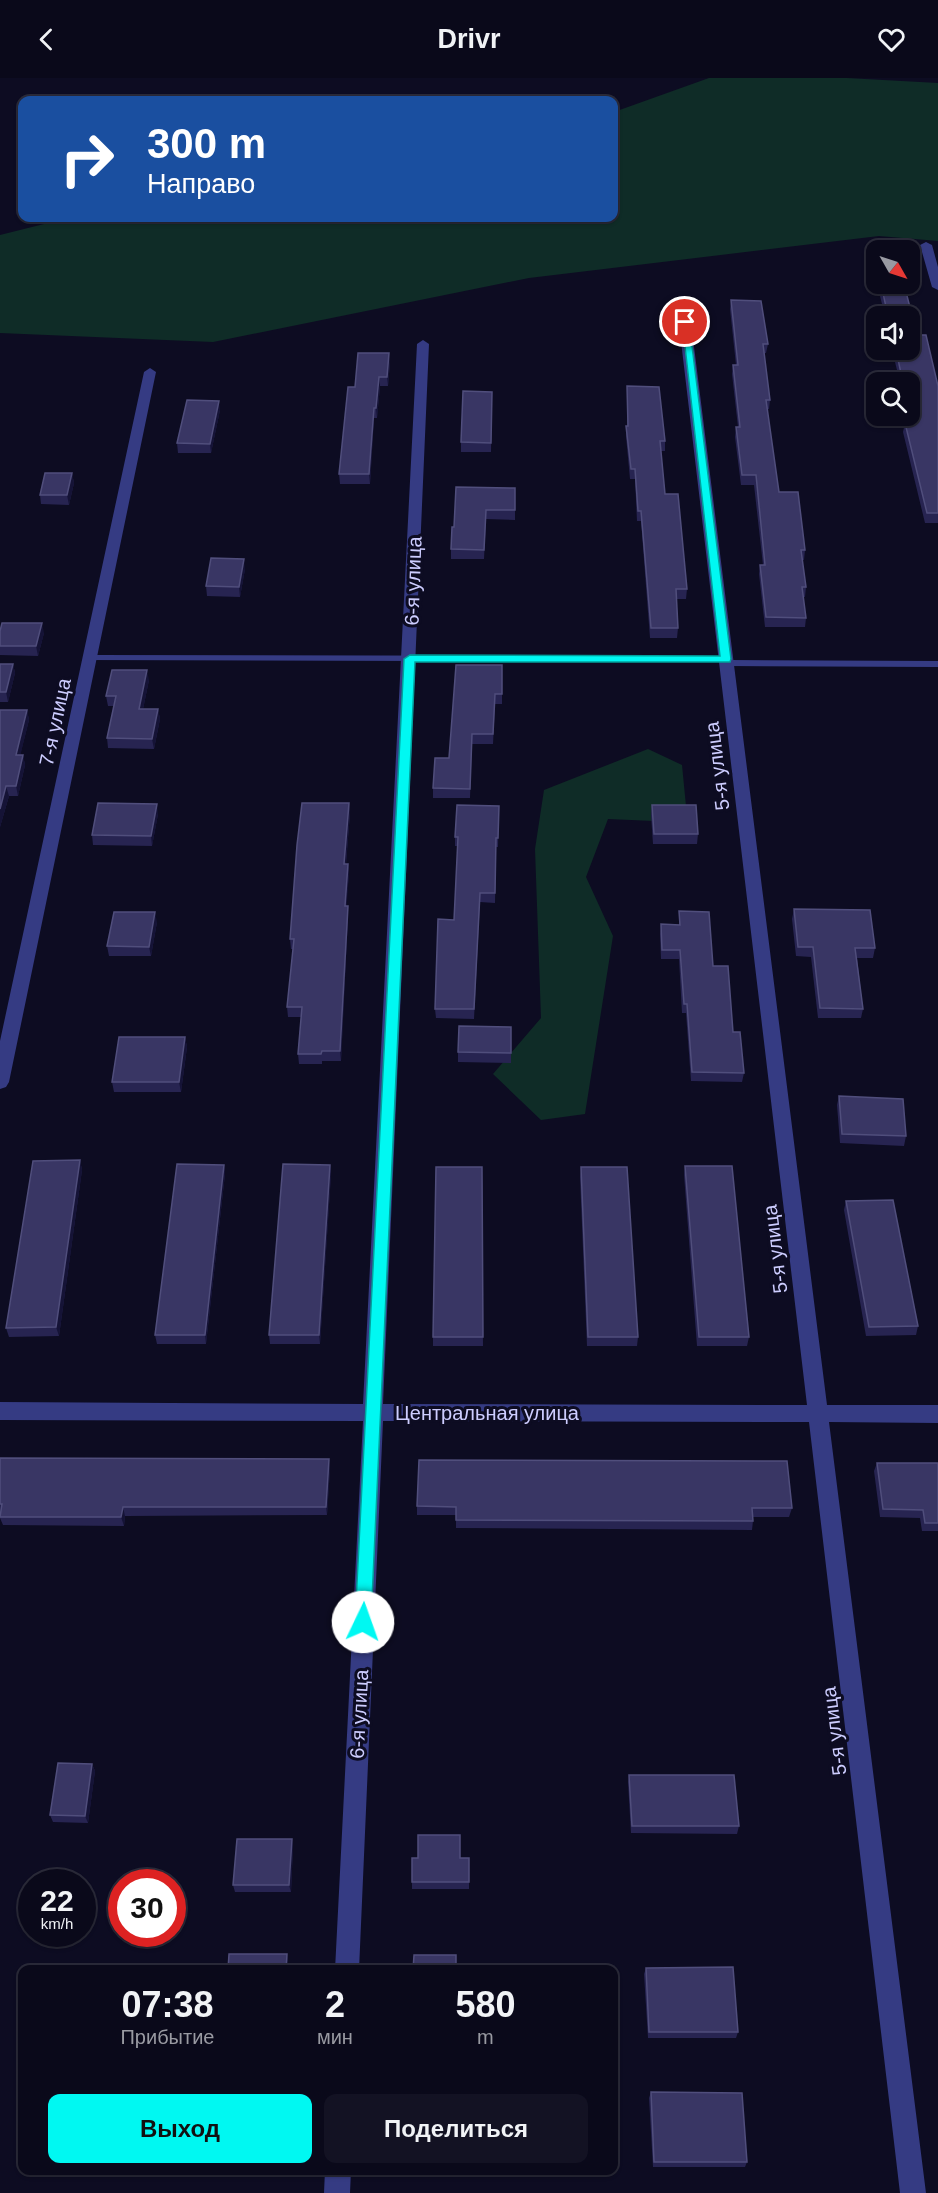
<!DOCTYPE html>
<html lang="ru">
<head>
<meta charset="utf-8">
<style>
	body { margin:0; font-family:Helvetica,sans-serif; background:#131223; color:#f1f3f6; height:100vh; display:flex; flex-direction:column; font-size:22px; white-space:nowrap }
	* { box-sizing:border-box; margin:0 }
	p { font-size:20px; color:#999aa2 }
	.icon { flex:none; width:33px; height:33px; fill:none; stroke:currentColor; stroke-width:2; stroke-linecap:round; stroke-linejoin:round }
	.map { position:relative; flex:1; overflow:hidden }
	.side { position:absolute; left:18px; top:1887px; width:600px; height:210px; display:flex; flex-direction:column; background:#0a091a; border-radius:12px; box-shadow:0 2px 4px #0004,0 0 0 2px #2a2a39 }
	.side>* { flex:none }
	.guide { position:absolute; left:18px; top:18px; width:600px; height:126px; border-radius:12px; box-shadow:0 2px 4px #0004,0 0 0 2px #2a2a39; background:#1a4fa0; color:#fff; overflow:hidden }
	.needle { width:39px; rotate:129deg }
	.controls { position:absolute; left:866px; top:162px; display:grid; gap:12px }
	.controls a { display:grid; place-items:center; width:54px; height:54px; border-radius:12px; background:#0a091a; box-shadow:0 2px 4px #0004,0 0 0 2px #2a2a39; font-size:30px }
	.speed { position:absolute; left:18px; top:1791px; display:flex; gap:12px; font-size:30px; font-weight:700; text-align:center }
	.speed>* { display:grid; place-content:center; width:78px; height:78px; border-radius:50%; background:#0a091a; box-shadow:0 2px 4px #0004,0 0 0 2px #2a2a39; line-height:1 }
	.speed small { font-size:15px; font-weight:400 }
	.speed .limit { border:9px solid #d22; background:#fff; color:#111 }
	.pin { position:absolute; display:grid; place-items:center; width:51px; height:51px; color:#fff; margin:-26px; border:3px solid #fff; border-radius:50%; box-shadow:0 2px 6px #0007 }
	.me { position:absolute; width:66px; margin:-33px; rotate:3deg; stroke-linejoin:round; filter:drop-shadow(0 0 4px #0008) }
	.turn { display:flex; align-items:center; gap:21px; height:126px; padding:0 30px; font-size:27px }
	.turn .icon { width:78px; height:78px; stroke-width:2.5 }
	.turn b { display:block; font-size:42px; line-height:51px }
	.eta { display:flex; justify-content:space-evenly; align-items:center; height:102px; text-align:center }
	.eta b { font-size:36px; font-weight:600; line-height:42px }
	.cta { display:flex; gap:12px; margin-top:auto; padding:12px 30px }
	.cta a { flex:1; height:69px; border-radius:12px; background:#00f8f2; color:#111; font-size:24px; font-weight:600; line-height:69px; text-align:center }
	.cta a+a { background:#131223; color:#f1f3f6 }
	header { display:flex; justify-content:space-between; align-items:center; height:78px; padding:0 30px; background:#0a091a; font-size:27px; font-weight:600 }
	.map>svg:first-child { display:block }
	.green { fill:#0f2c27 }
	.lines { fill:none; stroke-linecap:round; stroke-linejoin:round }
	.lane { fill:#353b83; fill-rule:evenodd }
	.street { fill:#353b83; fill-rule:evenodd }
	.wall { fill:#272451 }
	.shaded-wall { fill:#151336 }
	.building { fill:#393664; stroke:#504e7c; stroke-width:1.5 }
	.route { fill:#00f8f2; stroke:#00a19d; stroke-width:1.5 }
	.labels { text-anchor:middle; stroke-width:6; stroke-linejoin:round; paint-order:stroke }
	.street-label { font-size:20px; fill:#cdcdff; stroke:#0d0c22 }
</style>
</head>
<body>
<header><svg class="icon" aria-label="back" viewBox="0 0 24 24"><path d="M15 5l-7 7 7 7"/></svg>Drivr<svg class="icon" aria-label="heart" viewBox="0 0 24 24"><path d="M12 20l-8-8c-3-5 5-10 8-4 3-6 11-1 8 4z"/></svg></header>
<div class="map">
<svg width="938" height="2115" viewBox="0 0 938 2115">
	<rect width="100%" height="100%" fill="#0d0c22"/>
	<path class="green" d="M709,0H847L938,5V163L879,158L529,200L213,264L0,255V157L68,140H614V34Z
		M648,671L682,687L686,728L654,743L608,741L586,799L613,858L585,1036L541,1042L493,996L541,940L535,771L544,712Z"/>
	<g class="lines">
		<path class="lane" d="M90,577L726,578L729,579L730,582L938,583V589L727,588L724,587L723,584L87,582V578Z"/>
		<path class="street" d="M926,164L932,167L938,189V212L932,209L920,167Z
			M682,218L688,221L827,1327H938V1345L829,1344L926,2115H900L809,1344L383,1343L359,1892H335L363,1343L0,1342V1324L363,1326L417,266L423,262L429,266L383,1326L807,1327L676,221Z
			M150,290L156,294L9,1004L6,1009L0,1011V963L144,294Z
			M325,2092H351L350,2115H324Z"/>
	</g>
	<path class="wall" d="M872,168L876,172V199L871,177Z
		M909,194L912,204L910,213H906L917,257L938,308V445H925L903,354L905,345H911L909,336V304H900L892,272H909V238H885L877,206H909Z
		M731,222L768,266L766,275H764L770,322L769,331H767L779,414L805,472L804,482H802L806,509L805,519H803L806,540L805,549H765L759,496L760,487H763L754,407H741L735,359L736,349H738L732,296L733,287H736L730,231Z
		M390,284L388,308H380L377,340H374L370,406H340L339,396L355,309Z
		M627,308L665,363V373H661L665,416L687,511L686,521H676L678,550L677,560H650L641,443H637L635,401H630L626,358V348H627Z
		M492,314L491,374H461V364Z
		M220,332L211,375H178L177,365Z
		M72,395L74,405L69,427L41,426L40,417Z
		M515,410V442L486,441L484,481H451V471L454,449Z
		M245,491L240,519L207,518L206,508Z
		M0,553L44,555L38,578L0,577Z
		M0,586H13L15,595L8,624H0Z
		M502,587V626H495L493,666H472L470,720H433V710Z
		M149,602L143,631H158L160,641L154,671L108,670L107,660L114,628H108L106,618Z
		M0,632H27L29,642L20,677H23L25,687L18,718H9L0,749Z
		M349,725L350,735L346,786H348L349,795L346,828H348V838L341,983H322V986H299L298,976L301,939H288L287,929L293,871H291L290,861Z
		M652,727L698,756L697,766H653L651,737Z
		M499,728L498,769H496L495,825L480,824L474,941L436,940L435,931L454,842L458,768H455V759Z
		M158,736L152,768L93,767L92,757Z
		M794,831L875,870L873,880H857L863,931L861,940H818L811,879L796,878L792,841Z
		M679,833L713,888L733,954L744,995L742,1004L691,1003L686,935H682L679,881H661L660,856L661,846L679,847Z
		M157,844L151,878H109L107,868Z
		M511,949V985L458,984V974Z
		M185,959L187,969L181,1014H114L112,1004Z
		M839,1018L906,1058L904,1068L840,1065L837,1027Z
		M80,1082L82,1092L59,1258L9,1259L6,1250Z
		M224,1087L225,1096L206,1266H157L155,1257Z
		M330,1087L331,1096L320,1266H270L269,1257Z
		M685,1088L749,1259L747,1268H697L684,1097Z
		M482,1089L483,1268H433V1259Z
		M581,1089L638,1259L637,1268H587L580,1099Z
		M846,1123L918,1248L916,1257L866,1258L844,1132Z
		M0,1380L330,1390L327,1437L125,1438L124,1448L3,1447L0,1440Z
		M877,1385H938V1453H922L920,1440L880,1439L874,1393Z
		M417,1428L792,1430L789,1439H753V1443L752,1452L456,1450V1437H417Z
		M92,1686L95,1693L88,1745L53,1744L50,1737Z
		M629,1697L739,1748L737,1756L631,1755L628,1704Z
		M293,1768L291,1814H235L233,1807Z
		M460,1780H469V1811H412V1804Z
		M646,1890L738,1954L736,1960H648L644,1896Z
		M651,2014L747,2084L745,2089H653L649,2020Z"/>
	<path class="shaded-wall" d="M389,275L390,284L388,308L387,299Z
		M379,299L380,308L377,340L376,330Z
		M219,323L220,332L211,375L210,366Z
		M374,330V340L370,406L369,396Z
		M72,395L74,405L69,427L67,417Z
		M244,481L245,491L240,519L239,509Z
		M42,545L44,555L38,578L36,568Z
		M13,586L15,595L8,624L6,614Z
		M147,592L149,602L141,641L139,631Z
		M158,631L160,641L154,671L152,661Z
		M27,632L29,642L18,687L16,677Z
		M23,677L25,687L18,718L16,708Z
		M6,708L9,718L0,749V731Z
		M349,725L350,735L345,795L344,786Z
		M157,726L158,736L152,768L151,758Z
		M348,786L349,795L346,838L345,828Z
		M348,828V838L341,983L340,973Z
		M155,834L157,844L151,878L149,869Z
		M185,959L187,969L181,1014L179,1004Z
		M80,1082L82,1092L59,1258L56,1249Z
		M224,1087L225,1096L206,1266L205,1257Z
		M330,1087L331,1096L320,1266L319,1257Z
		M329,1381L330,1390L327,1437L326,1429Z
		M123,1429L125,1438L124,1448L121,1439Z
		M92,1686L95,1693L88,1745L85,1738Z
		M292,1761L293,1768L291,1814L289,1807Z
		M287,1876L288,1882L287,1892H286Z"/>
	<path class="building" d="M872,168H902L903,172H876V184Z
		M909,194L912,204H909Z
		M881,206H904L917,257H926L938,308V435H927L905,345H915L909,319V304H905L904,300H902L896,272H909V238H888Z
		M731,222L761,223L768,266H763L770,322H766L779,414H798L805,472H801L806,509H802L806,540L766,539L760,487H765L756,397H742L736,349H740L733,287H738Z
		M358,275H389L387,299H379L376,330H374L369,396H339L348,309H355Z
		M627,308L659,309L665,363H660L665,416H678L687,511H676L678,550H651L641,433H638L635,391H631L626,348H628Z
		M463,313L492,314L491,365L461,364Z
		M187,322L219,323L210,366L177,365Z
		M45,395H72L67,417H40Z
		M456,409L515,410V432H486L484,472L451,471L452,449H454Z
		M211,480L244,481L239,509L206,508Z
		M2,545H42L36,568H0V553Z
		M0,586H13L6,614H0Z
		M456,587H502V616H495L493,656H472L470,711L433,710L435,680H449Z
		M112,592H147L139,631H158L152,661L107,660L116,618H106Z
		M0,632H27L16,677H23L16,708H6L0,731Z
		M98,725L157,726L151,758L92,757Z
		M302,725H349L344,786H348L345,828H348L340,973H322L321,976H298L302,929H287L294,861H290L297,767Z
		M457,727L499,728L498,760H496L495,815H480L474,931H435L438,841L454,842L458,759H455Z
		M652,727H696L698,756H654Z
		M794,831L870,832L875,870H855L863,931L820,930L813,869H798Z
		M679,833L709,834L713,888H728L733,954H740L744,995L692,994L687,926H684L680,872H662L661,846L680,847Z
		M114,834H155L149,869L107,868Z
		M459,948L511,949V975L458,974Z
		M119,959H185L179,1004H112Z
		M839,1018L903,1021L906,1058L842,1056Z
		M80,1082L56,1249L6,1250L33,1083Z
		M177,1086L224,1087L205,1257H155Z
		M283,1086L330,1087L319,1257H269Z
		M685,1088H732L749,1259H699Z
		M436,1089H482L483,1259H433Z
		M581,1089H627L638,1259H588Z
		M893,1122L918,1248L869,1249L846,1123Z
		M0,1380L329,1381L326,1429H123L121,1439H0L2,1426H0Z
		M419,1382L787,1383L792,1430H752L753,1443L456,1442V1429L417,1428Z
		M877,1385H938V1445H925L923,1432L883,1431Z
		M58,1685L92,1686L85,1738L50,1737Z
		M629,1697H734L739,1748H632Z
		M418,1757H460V1780H469V1804H412V1780H418Z
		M237,1761H292L289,1807H233Z
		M229,1876H287L286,1892H228Z
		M414,1877H456V1892H413Z
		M733,1889L738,1954H649L646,1890Z
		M651,2014L742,2015L747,2084H654Z"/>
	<path class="route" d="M682,242L689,244L731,581L730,584H415L371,1544L369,1549L363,1551L357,1549L355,1544L404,581L410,577L720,578Z"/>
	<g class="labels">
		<g class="street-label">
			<text transform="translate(413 503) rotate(-88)" y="7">6-я улица</text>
			<text transform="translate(55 644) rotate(-78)" y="7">7-я улица</text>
			<text transform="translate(717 688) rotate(-97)" y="7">5-я улица</text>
			<text transform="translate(775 1171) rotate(-97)" y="7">5-я улица</text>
			<text x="487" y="1342">Центральная улица</text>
			<text transform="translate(359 1636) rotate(-87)" y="7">6-я улица</text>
			<text transform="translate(834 1653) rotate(-97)" y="7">5-я улица</text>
		</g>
	</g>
</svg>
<div class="controls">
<a><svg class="needle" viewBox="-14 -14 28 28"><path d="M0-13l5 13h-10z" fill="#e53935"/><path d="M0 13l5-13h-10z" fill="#999aa2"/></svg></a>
<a><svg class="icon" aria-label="sound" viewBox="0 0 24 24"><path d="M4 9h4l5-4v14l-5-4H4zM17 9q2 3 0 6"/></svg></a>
<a><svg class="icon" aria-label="search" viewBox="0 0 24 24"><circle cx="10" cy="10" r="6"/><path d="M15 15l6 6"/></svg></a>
</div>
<div class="speed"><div>22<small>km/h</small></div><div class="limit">30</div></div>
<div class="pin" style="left:685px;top:244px;background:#d93025"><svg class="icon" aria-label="arrive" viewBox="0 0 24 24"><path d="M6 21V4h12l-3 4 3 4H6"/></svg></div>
<svg class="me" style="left:363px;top:1544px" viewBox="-20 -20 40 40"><circle r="19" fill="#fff"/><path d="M0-13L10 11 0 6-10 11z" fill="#00f8f2"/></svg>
<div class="guide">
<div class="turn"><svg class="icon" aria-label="right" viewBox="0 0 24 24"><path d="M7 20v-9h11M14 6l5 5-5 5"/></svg><div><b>300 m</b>Направо</div></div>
</div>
<section class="side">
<div class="eta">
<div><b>07:38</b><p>Прибытие</p></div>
<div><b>2</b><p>мин</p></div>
<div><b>580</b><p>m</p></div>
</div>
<div class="cta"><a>Выход</a><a>Поделиться</a></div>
</section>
</div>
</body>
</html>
